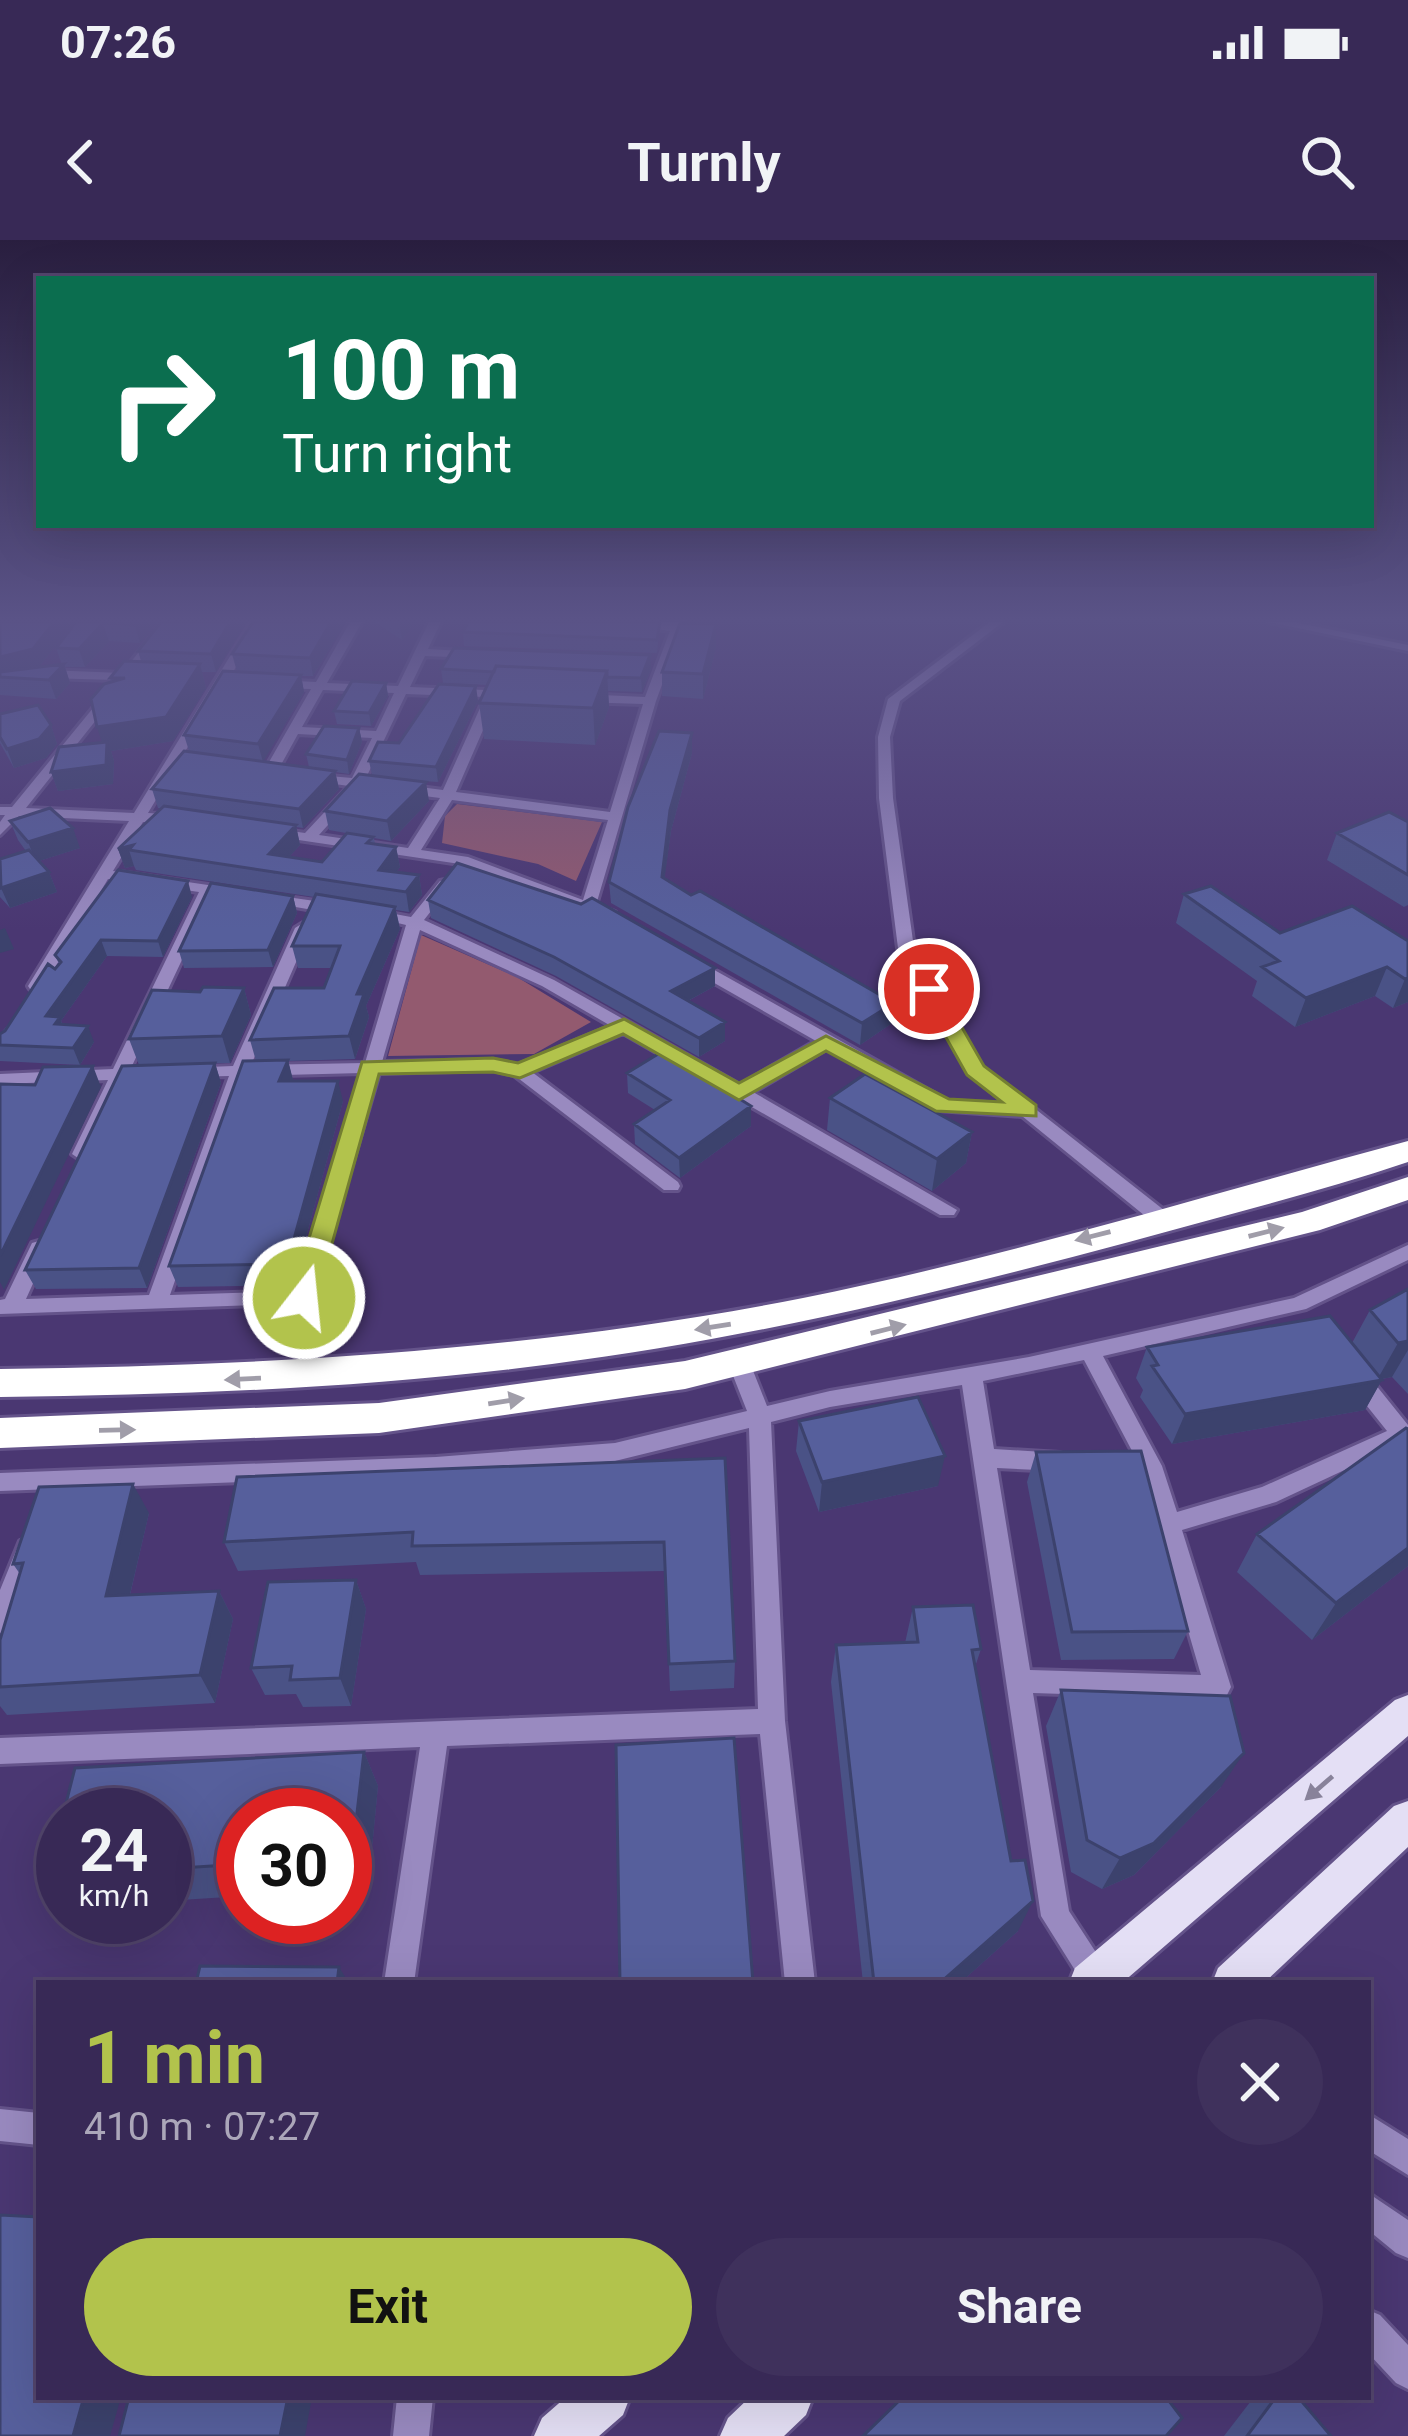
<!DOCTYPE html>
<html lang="en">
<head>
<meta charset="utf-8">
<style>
	body { margin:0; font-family:Roboto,sans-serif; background:#3f315c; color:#f1f3f6; height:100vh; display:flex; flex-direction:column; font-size:45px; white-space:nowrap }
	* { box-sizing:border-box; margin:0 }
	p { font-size:39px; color:#aba6b9 }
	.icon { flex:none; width:66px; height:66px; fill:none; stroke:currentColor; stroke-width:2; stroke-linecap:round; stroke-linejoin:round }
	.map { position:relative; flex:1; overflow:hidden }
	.panel { position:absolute; left:36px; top:1740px; width:1335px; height:420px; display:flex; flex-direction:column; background:#382956; border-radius:0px; box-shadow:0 12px 48px #0002,0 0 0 3px #52456c }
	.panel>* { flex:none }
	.top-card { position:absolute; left:36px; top:36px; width:1338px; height:252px; border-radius:0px; box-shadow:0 12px 48px #0002,0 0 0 3px #52456c; background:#0b6e4f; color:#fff; overflow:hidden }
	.speed { position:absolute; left:36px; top:1548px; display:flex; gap:24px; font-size:60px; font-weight:700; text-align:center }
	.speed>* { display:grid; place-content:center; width:156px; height:156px; border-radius:50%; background:#382956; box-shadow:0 12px 48px #0002,0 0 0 3px #52456c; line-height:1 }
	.speed small { font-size:30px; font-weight:400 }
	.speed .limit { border:18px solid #d22; background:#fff; color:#111 }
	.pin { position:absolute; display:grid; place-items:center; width:102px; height:102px; color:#fff; margin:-51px; border:6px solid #fff; border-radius:50%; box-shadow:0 3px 12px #0007 }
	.me { position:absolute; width:132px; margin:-66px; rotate:16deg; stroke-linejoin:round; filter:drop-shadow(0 0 9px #0008) }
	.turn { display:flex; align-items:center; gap:42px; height:252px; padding:0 48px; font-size:54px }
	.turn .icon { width:156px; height:156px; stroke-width:2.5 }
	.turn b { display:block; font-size:84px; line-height:102px }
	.round { display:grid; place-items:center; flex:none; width:126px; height:126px; border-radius:63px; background:#3f315c }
	.head { display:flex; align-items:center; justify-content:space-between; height:204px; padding:0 48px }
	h1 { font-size:72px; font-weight:700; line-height:90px; color:#b2c34c }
	.cta { display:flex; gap:24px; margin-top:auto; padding:24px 48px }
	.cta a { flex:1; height:138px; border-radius:72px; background:#b2c34c; color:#111; font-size:48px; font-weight:700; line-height:138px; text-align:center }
	.cta a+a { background:#3f315c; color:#f1f3f6 }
	.status { display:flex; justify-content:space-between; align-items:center; height:84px; padding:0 60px; background:#382956; direction:ltr }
	.status svg { height:33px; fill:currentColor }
	header { display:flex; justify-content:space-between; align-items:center; height:156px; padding:0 48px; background:#382956; font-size:54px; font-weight:700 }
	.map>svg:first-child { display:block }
	.green { fill:#935a6f }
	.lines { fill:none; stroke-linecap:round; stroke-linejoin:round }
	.minor-casing { stroke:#64538a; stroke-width:6 }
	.major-casing { stroke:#64538a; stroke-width:6 }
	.highway-casing { stroke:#64538a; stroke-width:6 }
	.minor { fill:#998ac0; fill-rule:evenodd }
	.major { fill:#e4dff5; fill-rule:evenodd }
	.highway { fill:#fff; fill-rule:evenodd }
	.wall { fill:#4a5286 }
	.shaded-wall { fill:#3c426d }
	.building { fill:#565f9c; stroke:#3c426d; stroke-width:3 }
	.oneway { fill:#a09da9 }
	.oneway2 { fill:#88829a }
	.route { fill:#b2c34c; stroke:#747f31; stroke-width:3 }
</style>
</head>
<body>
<div class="status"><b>07:26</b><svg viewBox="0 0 49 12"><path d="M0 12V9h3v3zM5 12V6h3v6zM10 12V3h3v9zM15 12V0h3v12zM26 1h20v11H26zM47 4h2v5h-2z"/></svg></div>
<header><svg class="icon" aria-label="back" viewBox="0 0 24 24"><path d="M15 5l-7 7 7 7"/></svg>Turnly<svg class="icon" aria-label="search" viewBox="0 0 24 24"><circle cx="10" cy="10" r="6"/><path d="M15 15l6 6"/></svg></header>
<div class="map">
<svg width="1408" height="2196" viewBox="0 0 1408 2196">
	<rect width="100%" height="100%" fill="#4a3772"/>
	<path class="green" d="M457,564L602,582L576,641L538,624L442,603L445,576Z
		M421,695L517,737L591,782L534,814L388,816Z"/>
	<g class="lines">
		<g class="minor-casing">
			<path id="minor" d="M163,382H175L134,433L139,434V440H128L26,568L134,573L251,382H263L148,573L180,575L187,579L180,583L143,582L113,631L235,649L242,653L235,657L213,654L131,828H146L155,833L146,838L126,839L90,914L81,920L72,914L108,840L0,844V834L113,829L199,652L108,639L42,749H30L28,746L129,581L19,576L0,595V582L5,575H0V567H12L116,440L46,438L0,447V439L46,430L122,433Z
				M350,382H362L327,443L398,446L429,382H441L428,409L479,412L485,415L479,418L425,416L410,447L513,451L519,455L513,459L497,458L456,552L610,572L643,464L580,462L574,458L580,454L645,457L670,391L629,385L633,382H685L656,461L596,665L615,672V678H605L460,624L265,595L263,592L270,588L305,593L349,546L306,540V534L352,538L372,498L298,494L277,532L265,529L311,449L274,448L268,444L274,440L316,442ZM323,450L394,453L376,491L302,487ZM406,454L485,457L443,550L365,540ZM361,548L440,558L408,608L319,595ZM452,560L608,580L583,660L468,617L421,610Z
				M990,382H1003L900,461L890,497L893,558L914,708L982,827L1169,974L1172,979L1169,984H1155L1022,876L938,870L828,808L753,852L957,970L954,975H940L623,793L532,832L678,942L680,946L678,950H664L514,835L493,830L379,833L311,1063L0,1074V1060L5,1059L32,1003L39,1001L49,1008L26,1059L149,1055L229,836L189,837L180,832L183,828L233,826L295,688L303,683L311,688L251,825L365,823L406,685L365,675L373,670L411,677L440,641L445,640L452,644L424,680L554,740L740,845L816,801L688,728V722H700L948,861L1007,864L969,834L898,708L879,558L878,497L888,459ZM420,690L542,746L611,786L518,825L493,820L382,822ZM362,833L296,1051L170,1055L246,836Z
				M1269,382H1293L1408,405V411Z
				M266,654L336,664L344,669L336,674L261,661L259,658Z
				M1408,1005V1020L1306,1069L1103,1116L1162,1226L1177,1272L1262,1247L1387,1191L1347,1141L1344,1135L1347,1129H1363L1408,1185V1209L1398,1205L1276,1262L1182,1290L1231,1447L1227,1455L1218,1459L1033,1453L1069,1671L1112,1737L1109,1743H1083L1041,1676L962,1145L830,1167L771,1182L785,1481L815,1743H785L760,1494L447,1506L414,1743H384L420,1507L0,1524V1498L758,1469L749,1188L615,1221L436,1235L0,1251V1233L436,1217L615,1203L747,1171L728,1123L731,1117H747L750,1123L767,1166L830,1151L1029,1117L1294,1058ZM1084,1120L1140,1226L1201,1435L1030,1430L997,1228L1060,1231L1068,1228L1071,1222L1068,1216L1060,1213L994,1209L983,1141Z
				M28,1298L36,1301L40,1308L9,1390L0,1393V1350L20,1301Z
				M0,1869L39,1873V1905L0,1901Z
				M1368,1874L1408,1899V1935L1368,1910Z
				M1368,1953L1408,1980V2018L1396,2013L1368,1990Z
				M1368,2070L1380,2075L1408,2105V2149L1396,2143L1368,2113Z
				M397,2157H433L429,2196H393Z"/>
		</g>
		<g class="major-casing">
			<path id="major" d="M1408,1455V1496L1122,1743H1069L1075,1728L1395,1460Z
				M1408,1561V1607L1264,1743H1212L1218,1728L1394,1566Z
				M566,2157H630L623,2175L599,2196H534L542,2178Z
				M750,2157H813L806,2175L784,2196H720L728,2178Z"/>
		</g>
		<g class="highway-casing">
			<path id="highway" d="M1408,901V922C1316,953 1222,976 1129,1002C938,1053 748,1099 552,1124C369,1148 185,1155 0,1157V1129C269,1126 538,1110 803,1058C1007,1017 1207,955 1408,901Z
				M1408,937V960L1320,990L685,1149L379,1193L0,1208V1178L379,1163L685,1121L1302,972Z"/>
		</g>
		<use href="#minor" class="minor"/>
		<use href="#major" class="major"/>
		<use href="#highway" class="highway"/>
	</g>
	<path class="wall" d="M0,382H74L39,427L62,425L56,408L76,382H157L140,403L109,401L85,427H65L70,443L56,459L0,455Z
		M161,382H246L216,432H202L206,448L173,501L111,511L114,521L113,544L58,551L51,532L102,502L111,442L110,438L141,421L138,411Z
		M253,382H345L313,436H301L304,452L263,521L309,527L306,514L359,488L362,502L349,534L335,532L339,549L303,588L296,587L300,605L289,617L322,622L346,593L329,590L325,571L372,535L369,521L478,461L438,542L407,540L429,561L391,601L374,598L375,604L396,607L400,627L396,632L419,635L422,655L409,672L396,670L400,689L366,766L369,777L355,819L288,821L293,841L343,861L293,1045L178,1047L169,1026L256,821L250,800L324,748L332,728H298L292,706L314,657L136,630L134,626L125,628L118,609L162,568H158L152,549L189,511L184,495L237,432L232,414Z
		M375,382H414L402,400Z
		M660,382L657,413L464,406L463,392Z
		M716,384V408L703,459L662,456V432Z
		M441,429H651L642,452L608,451L609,467L595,505L484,499L479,463L487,445L443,443Z
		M386,443L388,456L371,486L337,484L334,471Z
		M0,474L51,485L57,504L46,518L14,528L0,503Z
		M692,513L671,591L664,639L691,655L894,763L891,784L860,805L611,663L609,642Z
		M10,581L80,608L39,621L49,632L57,652L10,668L0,657V619L26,611L18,600Z
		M1408,582V665L1404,667L1327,620L1337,593Z
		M1184,654L1280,693L1408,701V762L1393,768L1375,756L1295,787L1252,756L1257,741L1176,683Z
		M293,656L297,673L273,727L184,728L179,711Z
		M192,657L163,717L107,716L61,781L63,784L94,802L80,825L0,821V794L59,724L55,715Z
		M428,660L715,746L688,761L725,801L699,817L556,736L431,678Z
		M244,748L251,775L230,823L139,825L129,799L200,752Z
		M215,823L221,843L147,1048L36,1049L25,1030Z
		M627,833L751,866V886L680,938L635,904L634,884L655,870L628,853Z
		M830,858L972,892L966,923L932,951L827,890Z
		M1408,1049V1154L1392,1137L1382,1139L1365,1170L1172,1204L1140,1157L1143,1150L1136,1138L1147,1107L1352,1103L1370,1070Z
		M799,1181L938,1246L819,1272L796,1211Z
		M1036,1212L1188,1391L1174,1419L1061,1420L1027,1242Z
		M725,1218L735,1421L734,1448L670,1451L665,1331L420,1335L416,1322L238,1331L224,1302Z
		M149,1273L130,1355L219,1351L233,1379L215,1463L7,1475L0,1466V1400L20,1334L13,1324Z
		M1257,1294L1408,1326L1312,1400L1237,1332Z
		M356,1340L366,1369L351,1466L303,1467L296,1454L265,1455L251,1428Z
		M913,1367L981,1409L975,1427L1018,1691L960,1743H863L831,1442L836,1405L905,1403Z
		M1061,1450L1221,1547L1134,1635L1102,1649L1071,1632L1046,1486Z
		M364,1512L378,1546L368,1649L345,1650V1575H243V1656L165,1661V1575Z
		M63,1576V1652L48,1636Z
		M1254,2157H1298L1331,2196H1224Z"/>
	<path class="shaded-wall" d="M54,382H74L39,427L0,437V417Z
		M137,382H157L140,403L135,385Z
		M230,382H246L216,432L211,414Z
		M331,382H345L313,436L310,418Z
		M399,382H414L402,400Z
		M103,383L109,401L85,427L79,409Z
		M716,384V408L703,459V434Z
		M650,415L651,429L642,452L641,438Z
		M64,424L70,443L56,459L49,440Z
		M200,424L206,448L173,501L111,511L114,521L113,544L58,551L51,532L105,512L97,487Z
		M607,431L609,467L595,505L593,468Z
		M301,435L304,452L263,522L258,504Z
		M386,443L388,456L371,486L369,473Z
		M476,446L478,461L438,542L436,527Z
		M51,485L57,504L46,518L14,528L7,509Z
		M359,488L362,502L349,534L347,520Z
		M692,493V513L671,591L662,658V637L670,570Z
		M335,531L339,549L303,588L299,569Z
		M426,542L429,561L391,601L387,581Z
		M296,585L300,605L274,634L269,614Z
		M73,588L80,608L36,622L28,602Z
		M133,605L129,610L134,626L125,628L118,609Z
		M396,607L400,627L383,650L379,630Z
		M49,632L57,652L10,668L1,648Z
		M419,635L422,655L409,672L406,652Z
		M188,641L192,657L163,717L158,701Z
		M293,656L297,673L273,727L268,710Z
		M395,667L400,689L366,766L369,777L355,819L349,796L357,754Z
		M5,688L14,709L0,713V690Z
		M101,700L107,716L61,781L66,793L46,776Z
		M1387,727L1375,756L1295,787L1306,758Z
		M715,728V746L671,770V751Z
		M1408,738V762L1393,768L1405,739Z
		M244,748L251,775L230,823L222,796Z
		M894,763L891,784L860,805L862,783Z
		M725,782V801L699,817V798Z
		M88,786L94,802L80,825L73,808Z
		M288,820L293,840L279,841Z
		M215,823L221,843L147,1048L139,1028Z
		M93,826L101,847L4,1050L0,1042V1016Z
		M338,841L343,861L293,1045L287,1024Z
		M751,866V886L680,938L679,918Z
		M972,892L966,923L932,951L937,919Z
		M1408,1101V1110L1392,1137L1377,1140L1398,1103Z
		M1382,1140L1365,1170L1172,1204L1185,1174Z
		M945,1216L938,1246L819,1272L822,1242Z
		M133,1244L149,1273L123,1384L106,1356Z
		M1408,1308V1326L1312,1400L1336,1363Z
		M356,1340L366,1369L351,1466L340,1438Z
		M219,1351L233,1379L215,1463L200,1435Z
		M364,1512L378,1546L368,1649L352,1617Z
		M1244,1513L1221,1547L1134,1635L1102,1649L1120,1618Z
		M1033,1661L1018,1691L960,1743H940Z
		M339,1727L349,1743H337Z
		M84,2157H121L110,2196H73Z
		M288,2157H312L305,2196H280Z"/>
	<path class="building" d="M0,382H54L33,409L0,417Z
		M76,382H137L135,385L103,383L79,409L56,408Z
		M161,382H230L211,414L138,411Z
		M253,382H331L310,418L232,414Z
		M468,382H660L657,400L463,392Z
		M680,383L716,384L703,434L662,432Z
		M454,408L650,415L641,438L607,437V431L496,426L494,432L441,429Z
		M124,421L200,424L166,477L97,487L91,459L104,444L125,438H110Z
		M64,424L49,440L0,437V432Z
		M496,426L607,431L593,468L479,463Z
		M223,431L301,435L258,504L184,495Z
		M352,441L386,443L369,473L334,471Z
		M439,444L476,446L436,527L369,521L378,502L399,503Z
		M38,465L51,485L39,499L7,509L0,497V474Z
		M324,486L359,488L347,520L306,514Z
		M659,491L692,493L670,570L662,637L691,655L700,651L894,763L862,783L609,642L628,567Z
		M107,502L106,525L51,532L59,507Z
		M184,511L335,531L299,569L152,549Z
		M359,534L426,542L387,581L325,571Z
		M164,566L296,585L269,614L322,622L347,593L373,597L367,603L396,607L379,630L419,635L406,652L129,610L133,605L118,609Z
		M50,568L73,588L28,602L10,581Z
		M1389,572L1408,582V635L1337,593Z
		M29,610L49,632L1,648L0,619Z
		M457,623L581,664L592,658L715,728L671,751L725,782L699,798L554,717L428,660Z
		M118,630L188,641L158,701L101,700L46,776L60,777L55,784L88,786L73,808L0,805V794L5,791L48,724L55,729L61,722L55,715Z
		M211,643L293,656L268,710L179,711Z
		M1211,646L1280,693L1352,666L1408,701V738L1405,739L1387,727L1306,758L1262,727L1279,721L1184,654Z
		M316,654L395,667L357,754H364L349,796L250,800L274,748H324L340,706H292Z
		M203,747L244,748L222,796L129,799L152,750L200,752Z
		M663,811L751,866L679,918L634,884L670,860L627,833Z
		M288,820L279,841H338L287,1024L169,1026L243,821Z
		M215,823L139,1028L25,1030L122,826Z
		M93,826L0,1016V844L35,845L43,827Z
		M865,834L972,892L937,919L830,858Z
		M1408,1049V1101L1398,1103L1370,1070Z
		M1330,1076L1382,1140L1185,1174L1152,1126L1158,1125L1147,1107Z
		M918,1157L945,1216L822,1242L799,1181Z
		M1406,1188L1408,1189V1308L1336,1363L1257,1294Z
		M1141,1211L1188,1391L1072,1392L1036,1212Z
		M725,1218L735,1421L669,1424L664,1302L412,1306L413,1292L224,1302L237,1237Z
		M133,1244L106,1356L219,1351L200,1435L0,1447V1400L23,1323L13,1324L39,1247Z
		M356,1340L340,1438L290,1440L292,1426L251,1428L268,1342Z
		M973,1365L981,1409L972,1410L1011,1621L1025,1620L1033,1661L940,1743H874L836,1405L918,1402L913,1367Z
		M1061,1450L1230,1456L1244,1513L1154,1603L1120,1618L1087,1600Z
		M734,1498L753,1743H620L616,1505Z
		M364,1512L352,1617L345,1618V1575H243V1624L165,1629V1575H63L75,1528Z
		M63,1576V1635L48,1636Z
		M200,1726L339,1727L337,1743H196Z
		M0,1975L39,1977V2157H84L73,2196H0Z
		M129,2157H288L280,2196H119Z
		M903,2157H1166L1182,2178L1166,2196H863Z
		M1276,2157H1298L1331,2196H1247Z"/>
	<defs><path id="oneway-solid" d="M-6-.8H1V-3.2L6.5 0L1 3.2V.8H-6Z" transform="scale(3)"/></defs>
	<g class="oneway">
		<use href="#oneway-solid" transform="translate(1266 992) rotate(-14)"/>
		<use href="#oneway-solid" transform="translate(1093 996) rotate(166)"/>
		<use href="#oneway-solid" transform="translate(713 1087) rotate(171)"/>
		<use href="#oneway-solid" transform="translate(888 1089) rotate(-14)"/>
		<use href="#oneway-solid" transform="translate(243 1139) rotate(177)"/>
		<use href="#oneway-solid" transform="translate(506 1161) rotate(-9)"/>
		<use href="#oneway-solid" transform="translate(117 1190) rotate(-1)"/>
	</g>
	<use class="oneway2" href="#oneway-solid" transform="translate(1319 1548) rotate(139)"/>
	<linearGradient id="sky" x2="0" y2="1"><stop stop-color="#291e3f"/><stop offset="0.55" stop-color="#5a5387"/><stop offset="1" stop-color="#5a5387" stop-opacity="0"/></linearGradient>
	<rect width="1408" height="690" fill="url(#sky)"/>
	<path class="route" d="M929,742L940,749L984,826L1036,865V876L936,871L826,811L739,860L623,794L520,838L493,832L379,834L317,1058L304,1067L291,1058L362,822L493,818L518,823L624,779L739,843L826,796L949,859L1002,862L967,835L919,749Z"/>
</svg>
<div class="speed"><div>24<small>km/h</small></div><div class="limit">30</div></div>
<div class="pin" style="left:929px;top:749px;background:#d93025"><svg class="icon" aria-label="arrive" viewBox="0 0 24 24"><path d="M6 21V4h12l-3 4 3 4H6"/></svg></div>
<svg class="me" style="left:304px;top:1058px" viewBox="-20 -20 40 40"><circle r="17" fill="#b2c34c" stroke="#fff" stroke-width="3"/><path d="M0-11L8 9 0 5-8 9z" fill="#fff"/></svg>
<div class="top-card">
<div class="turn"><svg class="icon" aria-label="right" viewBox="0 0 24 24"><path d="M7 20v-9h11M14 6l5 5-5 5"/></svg><div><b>100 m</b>Turn right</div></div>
</div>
<section class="panel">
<div class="head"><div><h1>1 min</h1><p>410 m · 07:27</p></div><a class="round"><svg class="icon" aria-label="close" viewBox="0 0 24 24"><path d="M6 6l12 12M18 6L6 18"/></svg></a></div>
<div class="cta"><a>Exit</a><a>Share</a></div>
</section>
</div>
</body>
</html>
